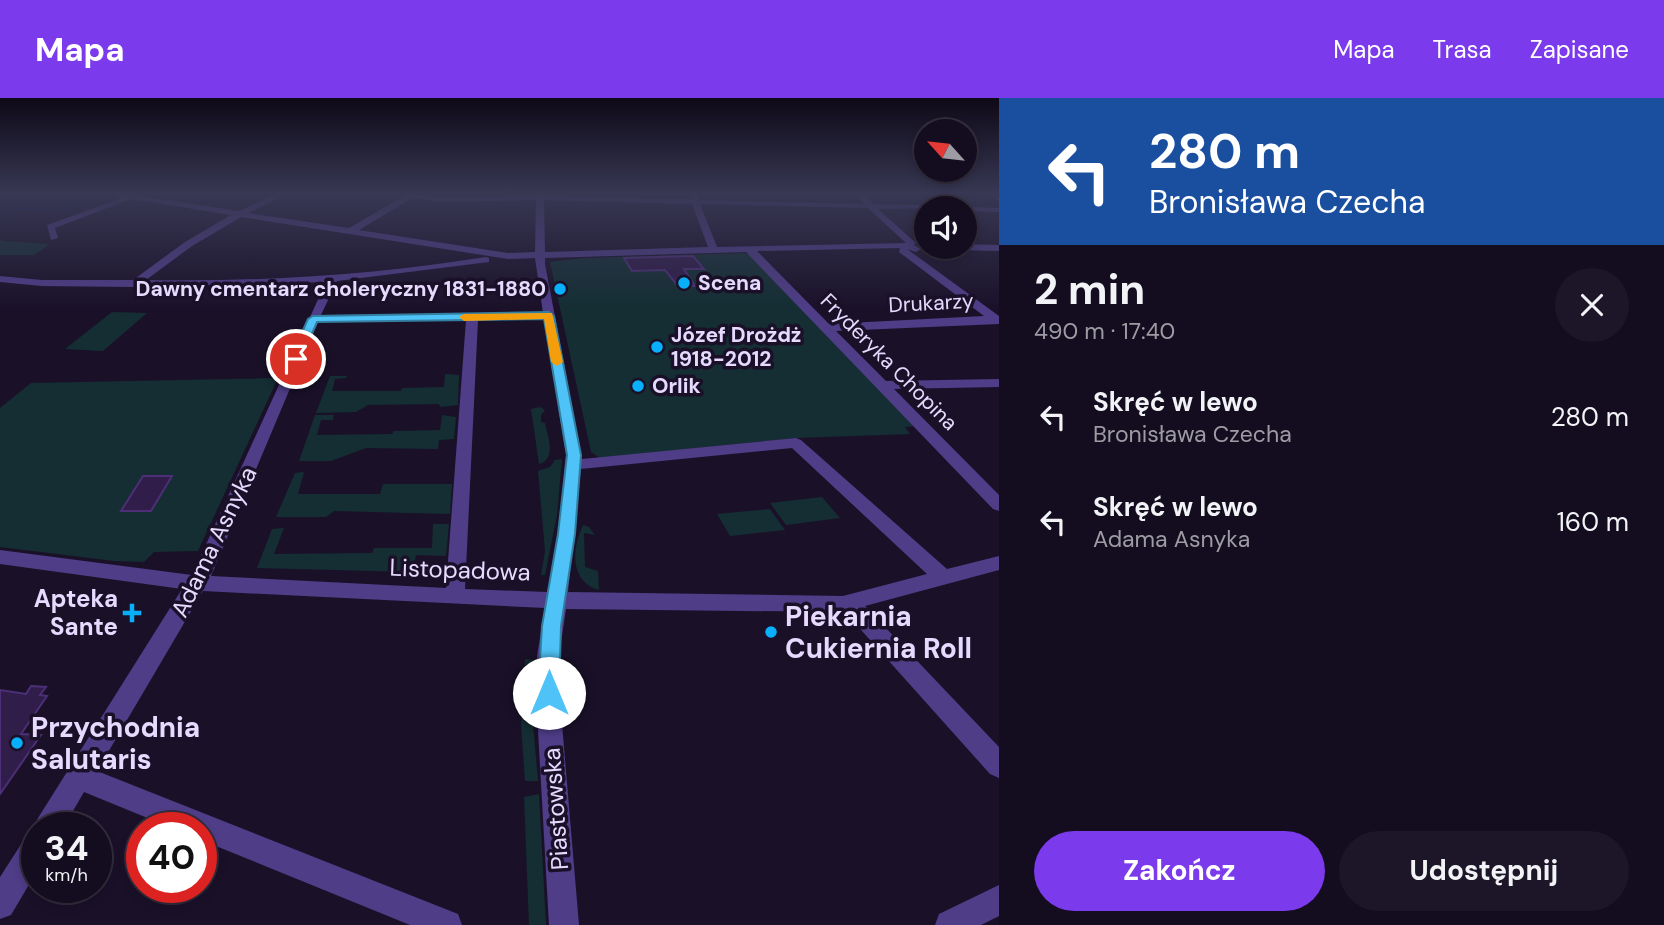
<!DOCTYPE html>
<html lang="pl">
<head>
<meta charset="utf-8">
<style>
	body { margin:0; font-family:"DM Sans",sans-serif; background:#1d1628; color:#f1f3f6; height:100vh; display:flex; flex-direction:column; font-size:26px; white-space:nowrap }
	* { box-sizing:border-box; margin:0 }
	p { font-size:23px; color:#9d9ca4 }
	.icon { flex:none; width:38px; height:38px; fill:none; stroke:currentColor; stroke-width:2; stroke-linecap:round; stroke-linejoin:round }
	.map { position:relative; flex:1; overflow:hidden }
	.details { display:flex; flex-direction:column; background:#140d1f; width:665px }
	.details>* { flex:none }
	.hud { background:#1a4fa0; color:#fff; overflow:hidden }
	.needle { width:46px; rotate:297deg }
	.tools { position:absolute; left:914px; top:21px; display:grid; gap:14px }
	.tools a { display:grid; place-items:center; width:63px; height:63px; border-radius:50%; background:#140d1f; box-shadow:0 4px 10px #0003,0 0 0 2px #332d3d; font-size:35px }
	.speed { position:absolute; left:21px; top:714px; display:flex; gap:14px; font-size:35px; font-weight:700; text-align:center }
	.speed>* { display:grid; place-content:center; width:91px; height:91px; border-radius:50%; background:#140d1f; box-shadow:0 4px 10px #0003,0 0 0 2px #332d3d; line-height:1 }
	.speed small { font-size:18px; font-weight:400 }
	.speed .limit { border:10px solid #d22; background:#fff; color:#111 }
	.pin { position:absolute; display:grid; place-items:center; width:60px; height:60px; color:#fff; margin:-30px; border:4px solid #fff; border-radius:50%; box-shadow:0 2px 7px #0007 }
	.me { position:absolute; width:77px; margin:-38px; rotate:0deg; stroke-linejoin:round; filter:drop-shadow(0 0 5px #0008) }
	.turn { display:flex; align-items:center; gap:24px; height:147px; padding:0 35px; font-size:32px }
	.turn .icon { width:91px; height:91px; stroke-width:2.5 }
	.turn b { display:block; font-size:49px; line-height:60px }
	.round { display:grid; place-items:center; flex:none; width:74px; height:74px; border-radius:37px; background:#1d1628 }
	.headline { display:flex; align-items:center; justify-content:space-between; height:119px; padding:0 35px }
	h1 { font-size:42px; font-weight:700; line-height:52px }
	.cta { display:flex; gap:14px; margin-top:auto; padding:14px 35px }
	.cta a { flex:1; height:80px; border-radius:42px; background:#7c3aed; color:#fff; font-size:28px; font-weight:700; line-height:80px; text-align:center }
	.cta a+a { background:#1d1628; color:#f1f3f6 }
	ul { padding:0; list-style:none }
	li { display:flex; align-items:center; gap:21px; height:105px; padding:0 35px }
	li div { flex:1 }
	li b { display:block; font-size:26px }
	li em { font-style:normal }
	header { display:flex; align-items:center; gap:42px; box-sizing:border-box; height:98px; padding:0 35px; background:#7c3aed; color:#fff }
	header strong { font-size:33px }
	nav { display:flex; gap:38px; margin-inline-start:auto; font-size:24px }
	main { display:flex; flex:1; min-height:0 }
	.map>svg:first-child { display:block }
	.green { fill:#142e33 }
	.lines { fill:none; stroke-linecap:round; stroke-linejoin:round }
	.stream { stroke:#0b1548; stroke-width:2 }
	.building { fill:#301d4a; stroke:#4c2f76; stroke-width:2 }
	.minor { fill:#4f3d88; fill-rule:evenodd }
	.route { fill:#4fc3f7; stroke:#337fa1; stroke-width:2 }
	.slow { fill:#f59e0b }
	.poi-dot { fill:#08b0fc; stroke:#1a1129; stroke-width:2.5 }
	.labels { text-anchor:middle; stroke-width:7; stroke-linejoin:round; paint-order:stroke }
	.far-poi-label { font-size:21px; font-weight:bold; fill:#e6daff; stroke:#1a1129; text-anchor:start }
	.far-street-label { font-size:21px; fill:#e6daff; stroke:#1a1129 }
	.street-label { font-size:24px; fill:#e6daff; stroke:#1a1129 }
	.poi-label { font-size:24px; font-weight:bold; fill:#e6daff; stroke:#1a1129; text-anchor:end }
	.near-poi-label { font-size:28px; font-weight:bold; fill:#e6daff; stroke:#1a1129; text-anchor:start }
</style>
</head>
<body>
<header>
<strong>Mapa</strong>
<nav><a>Mapa</a><a>Trasa</a><a>Zapisane</a></nav>
</header>
<main>
<div class="map">
<svg width="999" height="827" viewBox="0 0 999 827">
	<rect width="100%" height="100%" fill="#1a1129"/>
	<path class="green" d="M0,142L4,143L50,146L34,157H0Z
		M742,155L749,156L915,328L905,329L910,336L795,340L600,360L591,354L550,164L584,160Z
		M112,214L147,215L103,253L65,251Z
		M445,276L459,277L458,307L440,309L439,306L368,307L356,314L316,315L330,278H347L346,280L335,281L332,293H401L402,290L444,289Z
		M278,280L198,453L154,454L144,464L114,463L0,449V310L31,285Z
		M540,309L545,312L541,317V324L545,325C548,340 557,360 539,366L531,311Z
		M315,317H334L333,322H321L317,337L392,336L394,333L440,332L442,317L456,319L454,341L439,342L438,351L366,350L331,363H299Z
		M562,361L557,417L545,477H541L545,453L538,373L550,369L555,362Z
		M304,374L298,396H380L383,386H452L450,416L334,413L326,419H276L295,375Z
		M822,399L840,420L786,427L770,405Z
		M770,411L785,432L730,438L717,416Z
		M433,426H449L446,458L416,457L412,474L257,470L272,431L284,430L274,456L372,455L374,450H432Z
		M583,427L589,429L595,437L584,435L585,469L598,473L599,492C569,483 572,450 583,427Z
		M525,561L535,562L533,626L538,683H525L521,626Z
		M539,696L546,827H529L524,699Z"/>
	<g class="lines">
		<path class="stream" d="M0,121L13,111L61,110L115,96"/>
	</g>
	<path class="building" d="M693,158L704,171H684L695,188H678L665,172L632,173L624,160Z
		M143,378H172L151,413H121Z
		M31,588L46,589L40,597L47,598L21,636L41,637L0,696V592L26,596Z"/>
	<g class="lines">
		<path class="minor" d="M101,95H120L239,113L278,95H289L248,115L349,130L409,95L442,100L536,98V95H544V98L691,101V95H699V102L864,106L857,95H865L873,106L949,108L950,110L878,111L916,145L914,147L921,151L916,154L907,151L999,218V226L836,233L886,283L999,281V289L894,291L999,397V413L993,411L746,154L545,160V166L582,361L796,340L801,342L947,471L999,458V472L865,508L999,649V680L990,676L845,514L566,511L559,558L561,614L579,827H549L537,614V558L545,510L203,493L97,673L458,816L462,827H410L201,742V730H172L84,694L63,730H37V773L11,817L0,821V779L27,737L36,734L34,730L38,720L182,491L0,466V452L192,477L326,184L135,189L42,188L0,184V178L42,182H133L185,144L231,117L131,101L55,130L58,140L51,142L47,127L122,100ZM412,100L442,104L536,102L535,154L508,155L359,132ZM544,102L692,106L708,149L545,154ZM700,106L868,110L906,145L717,149ZM241,119L508,161L535,160L543,215L321,217L337,183L489,164V160L486,159C373,177 260,184 146,182L192,148ZM900,150L899,154L984,218L829,226L757,153ZM544,221L566,357L558,436L548,494L465,491L478,222ZM466,222L446,490L211,478L318,224ZM792,350L927,476L843,498L568,494L581,371Z
			M986,95L999,98V103Z
			M964,109L999,110V114L964,113V110H960Z
			M964,146L999,147V153L955,152L950,149H964Z
			M999,787V818L981,827H935L939,816Z"/>
	</g>
	<linearGradient id="sky" x2="0" y2="1"><stop stop-color="#0e0917"/><stop offset="0.45" stop-color="#383854"/><stop offset="1" stop-color="#383854" stop-opacity="0"/></linearGradient>
	<rect width="999" height="211" fill="url(#sky)"/>
	<path class="route" d="M549,214L554,218L581,357L575,436L561,528L559,595L556,602L549,605L541,602L538,595L542,528L558,436L567,357L544,221L317,224L300,263L290,261L308,221L313,218Z"/>
	<path class="slow" d="M552,215L563,264L557,268L551,264L544,221L464,223L459,219L464,216Z"/>
	<g class="poi-dot">
		<circle cx="684" cy="185" r="7"/>
		<circle cx="560" cy="191" r="7"/>
		<circle cx="657" cy="249" r="7"/>
		<circle cx="638" cy="288" r="7"/>
		<path d="M128.5 504.5h7v7h7v7h-7v7h-7v-7h-7v-7h7z"/>
		<circle cx="771" cy="534" r="7"/>
		<circle cx="17" cy="645" r="7"/>
	</g>
	<g class="labels">
		<g class="far-poi-label">
			<text x="698" y="192">Scena</text>
			<text x="546" y="198" text-anchor="end">Dawny cmentarz choleryczny 1831-1880</text>
			<text x="671" y="244">Józef Drożdż<tspan x="671" dy="24">1918-2012</tspan></text>
			<text x="652" y="295">Orlik</text>
		</g>
		<g class="far-street-label">
			<text transform="translate(931 205) rotate(-3)" y="7">Drukarzy</text>
			<text transform="translate(889 264) rotate(45)" y="7">Fryderyka Chopina</text>
		</g>
		<g class="street-label">
			<text transform="translate(214 444) rotate(-64)" y="8">Adama Asnyka</text>
			<text transform="translate(460 472) rotate(2)" y="8">Listopadowa</text>
			<text transform="translate(556 711) rotate(-94)" y="8">Piastowska</text>
		</g>
		<g class="poi-label">
			<text x="118" y="509">Apteka<tspan x="118" dy="28">Sante</tspan></text>
		</g>
		<g class="near-poi-label">
			<text x="785" y="528">Piekarnia<tspan x="785" dy="32">Cukiernia Roll</tspan></text>
			<text x="31" y="639">Przychodnia<tspan x="31" dy="32">Salutaris</tspan></text>
		</g>
	</g>
</svg>
<div class="tools">
<a><svg class="needle" viewBox="-14 -14 28 28"><path d="M0-13l5 13h-10z" fill="#e53935"/><path d="M0 13l5-13h-10z" fill="#9d9ca4"/></svg></a>
<a><svg class="icon" aria-label="sound" viewBox="0 0 24 24"><path d="M4 9h4l5-4v14l-5-4H4zM17 9q2 3 0 6"/></svg></a>
</div>
<div class="speed"><div>34<small>km/h</small></div><div class="limit">40</div></div>
<div class="pin" style="left:296px;top:261px;background:#d93025"><svg class="icon" aria-label="arrive" viewBox="0 0 24 24"><path d="M6 21V4h12l-3 4 3 4H6"/></svg></div>
<svg class="me" style="left:549px;top:595px" viewBox="-20 -20 40 40"><circle r="19" fill="#fff"/><path d="M0-13L10 11 0 6-10 11z" fill="#4fc3f7"/></svg>
</div>
<section class="details">
<div class="hud">
<div class="turn"><svg class="icon" aria-label="left" viewBox="0 0 24 24"><path d="M17 20v-9H6M10 6l-5 5 5 5"/></svg><div><b>280 m</b>Bronisława Czecha</div></div>
</div>
<div class="headline"><div><h1>2 min</h1><p>490 m · 17:40</p></div><a class="round"><svg class="icon" aria-label="close" viewBox="0 0 24 24"><path d="M6 6l12 12M18 6L6 18"/></svg></a></div>
<ul>
<li><svg class="icon" aria-label="left" viewBox="0 0 24 24"><path d="M17 20v-9H6M10 6l-5 5 5 5"/></svg><div><b>Skręć w lewo</b><p>Bronisława Czecha</p></div><em>280 m</em></li>
<li><svg class="icon" aria-label="left" viewBox="0 0 24 24"><path d="M17 20v-9H6M10 6l-5 5 5 5"/></svg><div><b>Skręć w lewo</b><p>Adama Asnyka</p></div><em>160 m</em></li>
</ul>
<div class="cta"><a>Zakończ</a><a>Udostępnij</a></div>
</section>
</main>
</body>
</html>
